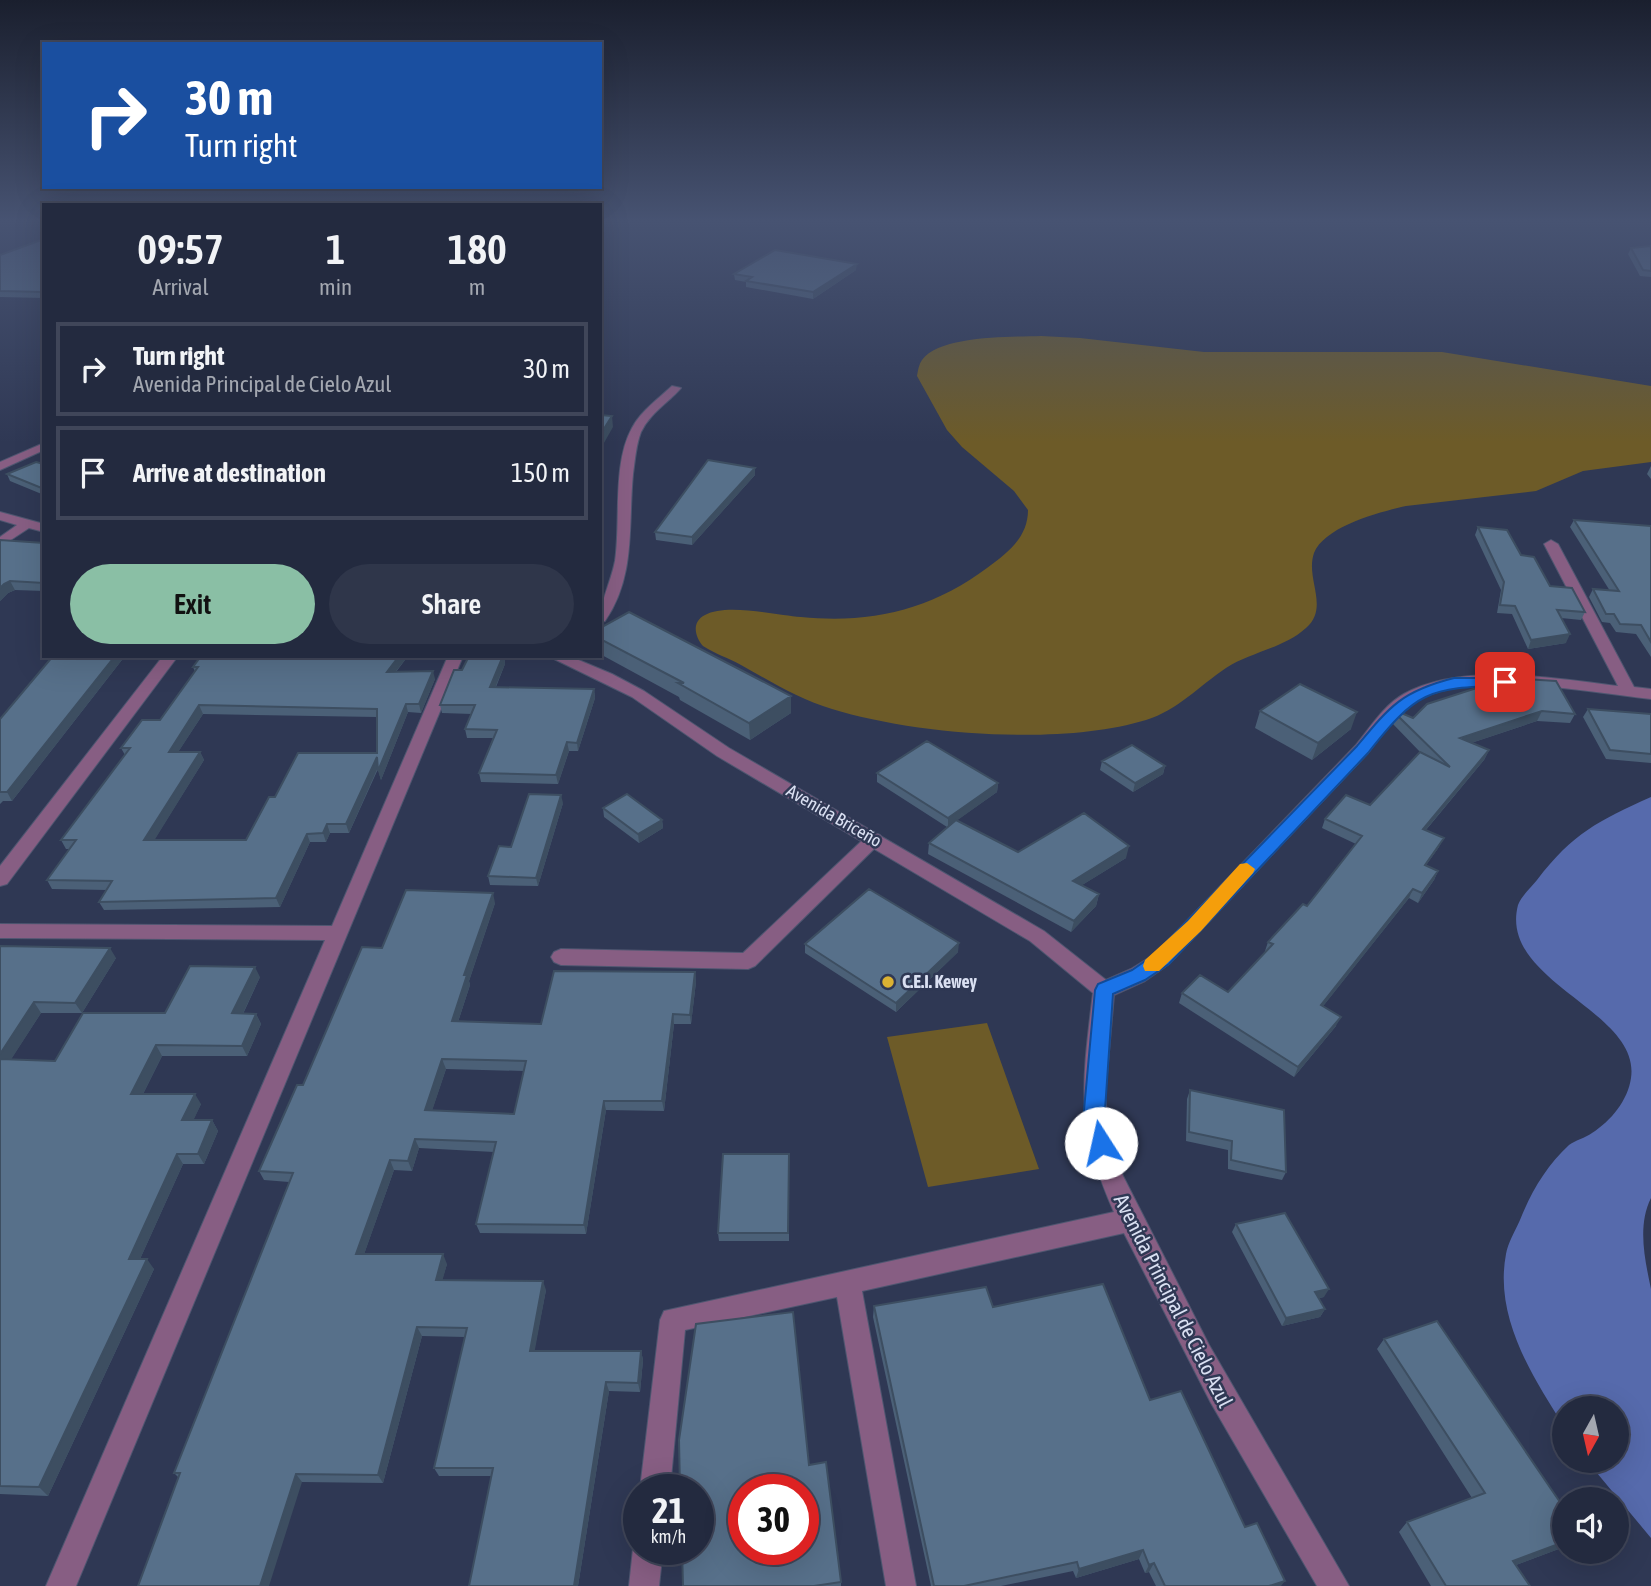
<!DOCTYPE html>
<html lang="en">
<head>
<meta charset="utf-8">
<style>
	body { margin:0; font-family:"Asap Condensed",sans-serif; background:#2f364a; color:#f1f3f6; height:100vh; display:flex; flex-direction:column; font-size:26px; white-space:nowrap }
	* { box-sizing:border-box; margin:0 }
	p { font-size:23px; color:#a3a7b0 }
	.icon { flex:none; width:38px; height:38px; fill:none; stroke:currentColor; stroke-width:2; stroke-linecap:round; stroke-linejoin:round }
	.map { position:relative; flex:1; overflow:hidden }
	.details { position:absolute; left:42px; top:203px; width:560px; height:455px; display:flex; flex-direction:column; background:#232a3f; border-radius:0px; box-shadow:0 7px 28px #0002,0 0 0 2px #404659 }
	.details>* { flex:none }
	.hud { position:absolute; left:42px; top:42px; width:560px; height:147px; border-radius:0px; box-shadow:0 7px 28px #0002,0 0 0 2px #404659; background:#1a4fa0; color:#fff; overflow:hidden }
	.needle { width:46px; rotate:188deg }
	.fabs { position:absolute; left:1552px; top:1396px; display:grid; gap:14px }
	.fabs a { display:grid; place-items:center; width:77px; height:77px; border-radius:50%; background:#232a3f; box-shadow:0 7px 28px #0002,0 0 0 2px #404659; font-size:35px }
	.speed { position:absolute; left:623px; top:1474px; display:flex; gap:14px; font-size:35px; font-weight:700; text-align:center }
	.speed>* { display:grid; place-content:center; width:91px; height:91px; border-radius:50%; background:#232a3f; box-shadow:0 7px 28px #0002,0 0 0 2px #404659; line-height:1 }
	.speed small { font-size:18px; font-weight:400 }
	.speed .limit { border:10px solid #d22; background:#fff; color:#111 }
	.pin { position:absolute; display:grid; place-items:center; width:60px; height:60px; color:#fff; margin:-30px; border-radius:14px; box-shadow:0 4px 10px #0006 }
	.me { position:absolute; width:77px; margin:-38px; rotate:350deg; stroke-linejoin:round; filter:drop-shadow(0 0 5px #0008) }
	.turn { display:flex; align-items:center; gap:24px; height:147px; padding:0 28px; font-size:32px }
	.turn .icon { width:91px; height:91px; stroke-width:2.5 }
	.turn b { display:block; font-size:49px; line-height:60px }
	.eta { display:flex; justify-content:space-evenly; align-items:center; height:119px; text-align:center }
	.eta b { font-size:42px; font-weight:600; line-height:49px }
	.primary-button { display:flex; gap:14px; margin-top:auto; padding:14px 28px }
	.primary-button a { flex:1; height:80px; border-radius:42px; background:#8abfa5; color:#111; font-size:28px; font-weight:600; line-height:80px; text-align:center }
	.primary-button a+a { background:#2f364a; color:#f1f3f6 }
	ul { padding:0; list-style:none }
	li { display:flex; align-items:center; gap:21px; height:94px; margin:0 14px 10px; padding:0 14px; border:4px solid #404659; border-radius:0px }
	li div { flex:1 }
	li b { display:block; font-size:26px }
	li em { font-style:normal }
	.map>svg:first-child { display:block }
	.green { fill:#6d5b28 }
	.water { fill:#566aac }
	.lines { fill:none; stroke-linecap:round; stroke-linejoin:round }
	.lane-casing { stroke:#4e5670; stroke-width:2 }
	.street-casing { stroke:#4e5670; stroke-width:2 }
	.lane { fill:#875e83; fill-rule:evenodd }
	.street { fill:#875e83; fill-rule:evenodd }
	.wall { fill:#4b6077; fill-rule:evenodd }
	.shaded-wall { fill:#3d4e61 }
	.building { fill:#57708a; stroke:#3d4e61; stroke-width:2; fill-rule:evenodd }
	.route { fill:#1a73e8; stroke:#114b97; stroke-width:2 }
	.slow { fill:#f59e0b }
	.poi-dot { fill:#dbb233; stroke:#2f3854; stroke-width:2.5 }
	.labels { text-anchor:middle; stroke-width:5; stroke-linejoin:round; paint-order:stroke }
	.street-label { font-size:18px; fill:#dae0f2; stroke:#2f3854 }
	.poi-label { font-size:18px; font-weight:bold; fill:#dae0f2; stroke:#2f3854; text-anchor:start }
	.near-street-label { font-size:21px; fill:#dae0f2; stroke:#2f3854 }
</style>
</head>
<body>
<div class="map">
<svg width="1651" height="1586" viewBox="0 0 1651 1586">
	<rect width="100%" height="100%" fill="#2f3854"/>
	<path class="green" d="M1041,336L1080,338L1204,352H1442L1651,386V462L1583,471L1536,491L1406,506C1380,512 1325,526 1314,553C1305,579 1330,607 1306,628C1284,648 1251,652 1226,668C1199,686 1178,710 1146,720C1062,746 916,735 832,709C800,700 770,681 741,665C729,658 715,654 703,646C695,637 691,622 705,615C726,603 776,615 801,617C870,624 931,610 987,568C1008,553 1028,537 1028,510L1014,491L962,447L947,430L917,376C918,370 919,364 922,360C940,335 1012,337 1041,336Z
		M987,1023L1039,1169L928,1187L887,1037Z"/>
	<path class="water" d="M1651,797V1198C1637,1226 1645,1260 1651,1289V1538L1587,1461H1617V1409H1564V1426C1532,1376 1494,1317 1506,1254C1508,1243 1515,1231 1520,1220C1531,1192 1547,1165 1569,1145C1576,1140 1585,1138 1592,1133C1611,1121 1628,1100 1631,1078C1641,1010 1498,982 1518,905C1521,897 1531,887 1537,880C1573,833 1598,821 1651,797Z"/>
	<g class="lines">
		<g class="lane-casing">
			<path id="lane" d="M874,833L880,835L883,839L880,843L755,966L748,969L561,965L554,962L551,957L554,952L561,949L743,953L868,835Z"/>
		</g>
		<g class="street-casing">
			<path id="street" d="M672,386L681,388C668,403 650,413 641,432C636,445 635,460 633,474C628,526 636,576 605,621L600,622C600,601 611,582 615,561C621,521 612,464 632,428C641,411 658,399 672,386Z
				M44,443V450L0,470V462Z
				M0,512L44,524V532L29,528L0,547V537L17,525L0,520Z
				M1551,540L1558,544L1634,687L1651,689V699C1587,692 1473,669 1415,701C1395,712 1382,735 1368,753L1169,964L1145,981L1114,995L1105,1097L1110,1134L1123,1176L1209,1345L1349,1586H1317L1211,1403L1124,1233L862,1291L916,1586H886L837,1297L685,1330L670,1489H640L660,1320L664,1311L1114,1212C1075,1125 1082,1084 1093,993L1030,941L717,756L632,697L548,656H569L612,674L644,691L729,748L1044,931L1106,980L1131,969L1155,954L1356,745C1370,728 1384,705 1404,694C1463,662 1554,678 1618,686L1544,544Z
				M163,656H178L7,884L0,886V866Z
				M448,656H463L76,1586H46L325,940L0,938V924L332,926Z
				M637,1538L639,1549H663L659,1586H629L633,1549Z"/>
		</g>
		<use href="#lane" class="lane"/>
		<use href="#street" class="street"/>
	</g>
	<path class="wall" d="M44,239V298L0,297V255Z
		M1651,246V277L1640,276L1628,254L1631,248Z
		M856,270L813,299L746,287V282L735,280L734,274Z
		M44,464V495L10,481L7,474Z
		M1651,466V479L1647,474Z
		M755,468V475L692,545L656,540L655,532Z
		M1574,520L1651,526V657L1636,634L1616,632L1610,623L1602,622L1589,597L1593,589L1610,591L1570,527Z
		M1478,527L1521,555L1550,586L1585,612L1581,620L1561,618L1566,643L1528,649L1512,614L1497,613L1501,590L1475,535Z
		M0,540L44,543V591L15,590L8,593L0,601Z
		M600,628L791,696V713L750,740L680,700L679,697L600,654Z
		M53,656H125L12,801H3L0,804V719Z
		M201,656H408L396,672L435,679L421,713L408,712L381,780L378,769L349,833H330L326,842H310L280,907L104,910L99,902L107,890L52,889L47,880L70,849H66L61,840L125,755L121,748L160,720L195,672L193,667ZM203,714L377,717V753L275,797L246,840H154L204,760L200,752H178Z
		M504,656L505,664L496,687L594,689L595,698L578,751H569L558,784L481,782L479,773L493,738H467L465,729L472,714L442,713L440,705L462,670Z
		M1509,678L1575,714L1570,723L1537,721L1471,743L1489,750L1484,760L1426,830L1439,847L1426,865L1438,871L1434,880L1418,903L1409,898L1323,1006L1336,1026L1294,1077L1179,1003L1182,993L1228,992L1266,952L1265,951L1268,942L1307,906L1356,844L1322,828L1325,819L1370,805L1422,754L1393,724L1397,715L1413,718L1506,686Z
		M1588,709L1651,714V763L1606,759L1583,717Z
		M1260,711L1351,729L1312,760L1255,728Z
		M1102,761L1165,766L1163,774L1133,792L1100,770Z
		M877,773L998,783L997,792L957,820L1018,852L1126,858L1082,885L1099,894L1096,906L1071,932L928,854L929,843L947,827L877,782Z
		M563,803L538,886L490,885L488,876L511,847Z
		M603,808L662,820L663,828L639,843L604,817Z
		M495,903L469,981L470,985L458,1022L541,1024L695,972L696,982L691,1024H674L664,1111L606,1110L586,1234L480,1233L476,1224L494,1152L419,1148L412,1171L394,1170L364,1254L447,1264L442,1280L546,1290L534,1351H641L643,1360L640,1392L609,1391L578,1586H469L491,1476H439L434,1468L465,1337L422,1336L383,1483L302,1482L178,1477L174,1473L289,1182L264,1180L259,1171L303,1085L382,948ZM446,1069L524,1071L514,1114L432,1110Z
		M805,944L958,952L896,1012L805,953Z
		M0,946L116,958L82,1013H41L11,1059L55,1061L165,1013L260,977L243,1014H256L261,1024L247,1056H162L143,1094L201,1104L193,1120H212L218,1131L204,1164H183L140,1259L154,1269L48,1496L0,1494Z
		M1190,1090L1286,1172L1282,1180L1228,1169V1150L1186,1141L1187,1099Z
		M789,1154V1241H719L718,1233Z
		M1236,1224L1324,1297L1319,1298L1325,1309L1320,1317L1282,1326L1232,1232Z
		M874,1306L993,1307L1150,1400L1245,1527L1281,1586H1156L1149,1572L1145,1573L1139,1559L1076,1578L1073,1571L1001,1586H931L873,1317Z
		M1384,1339L1564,1508V1547L1516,1565L1530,1586H1431L1399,1532L1407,1522L1472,1498L1377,1349Z
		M809,1465L841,1582V1586H683Z"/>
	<path class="shaded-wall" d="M857,264L856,270L813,299V292Z
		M612,416L613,427L600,450V435Z
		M755,468V475L692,545V537Z
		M10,581L15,590L8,593L0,601V588L4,584Z
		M1570,634L1566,643L1528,649L1531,640Z
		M115,656H125L12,801L7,792Z
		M399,656H408L389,680L387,672Z
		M504,656L505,664L492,695L490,687Z
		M433,671L435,679L421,713L419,704Z
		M594,689L595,698L578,751L577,743Z
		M791,696V713L750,740L749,723Z
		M406,704L408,712L381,780L378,771Z
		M199,705L203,714L173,760L169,752Z
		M1542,711L1537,721L1456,748L1460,738Z
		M1357,712L1351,729L1312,760L1318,743Z
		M567,742L569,751L558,784L556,775Z
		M1489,750L1484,760L1419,838L1423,829Z
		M200,752L204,760L149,849L144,840Z
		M377,757L379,765L349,833L346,824Z
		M1165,766L1163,774L1133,792L1135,783Z
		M998,783L997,792L948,827V818Z
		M561,795L563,803L538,886L536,878Z
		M662,820L663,828L639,843L638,834Z
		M327,824L330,833L326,842L323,833Z
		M307,834L310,842L280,907L276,898Z
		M1444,838L1439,847L1420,874L1425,865Z
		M1129,846L1126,858L1071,892L1073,881Z
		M1438,871L1434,880L1418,903L1422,893Z
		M1413,889L1409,898L1317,1014L1321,1005Z
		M493,893L495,903L469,981L470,985L455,1031L452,1021L464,975Z
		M1099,894L1096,906L1071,932L1074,921Z
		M959,943L958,952L896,1012V1003Z
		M110,948L116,958L82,1013L75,1003Z
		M255,967L260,977L238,1024L232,1013Z
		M695,972L696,982L691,1024L690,1015Z
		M34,1002L41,1013L5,1069L0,1063V1054Z
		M256,1014L261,1024L247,1056L242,1046Z
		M673,1014L674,1024L664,1111L662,1101Z
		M1341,1017L1336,1026L1294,1077L1298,1067Z
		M156,1045L162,1056L138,1104L131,1094Z
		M442,1059L446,1069L429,1120L425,1110Z
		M195,1094L201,1104L189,1130L182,1120Z
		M604,1101L606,1110L586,1234L584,1225Z
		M212,1120L218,1131L204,1164L198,1154Z
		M415,1139L419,1148L412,1171L408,1161Z
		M177,1154L183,1164L136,1268L129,1259Z
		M390,1160L394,1170L361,1263L356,1254Z
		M443,1254L447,1264L440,1289L436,1280Z
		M147,1259L154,1269L48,1496L39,1487Z
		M543,1281L546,1290L533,1360L530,1351Z
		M1329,1289L1324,1297L1311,1300L1315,1292Z
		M1325,1309L1320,1317L1282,1326L1286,1318Z
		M417,1327L422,1336L383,1483L378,1475Z
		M641,1351L643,1360L640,1392L638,1383Z
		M606,1382L609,1391L578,1586H574Z
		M296,1474L302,1482L269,1586H260Z
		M1564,1542V1547L1503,1570L1513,1561Z
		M1143,1550L1139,1559L1076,1578L1079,1569Z
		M1154,1563L1149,1572L1145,1573L1149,1565Z
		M1285,1581L1281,1586H1269Z"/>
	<path class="building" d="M44,239V292L0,291V255Z
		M1651,246V271L1643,270L1631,248Z
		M775,250L857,264L813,292L746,281L752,277L734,274Z
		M600,415L612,416L600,435Z
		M708,460L755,468L692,537L655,532Z
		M36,462L44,464V489L7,474Z
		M1574,520L1651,526V642L1641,625L1620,624L1614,614H1606L1593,589L1619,591Z
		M1478,527L1507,530L1521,555L1534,557L1550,586L1572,588L1585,612L1557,610L1570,634L1531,640L1515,606L1500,605L1504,582Z
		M0,540L44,543V583L10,581L4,584L0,588Z
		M629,612L791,696L749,723L678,683H684L600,639V628Z
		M53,656H115L7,792H0V719Z
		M201,656H399L387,672L433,671L419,704H406L378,771L377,757L346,824H327L323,833L307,834L276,898L99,902L112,881L47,880L76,840H61L130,748H121L142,720H160L198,667H193ZM199,705L377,709V753H298L275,797H269L246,840H144L200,752H169Z
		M469,656H503L490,687L594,689L577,743L567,742L556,775L479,773L497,730L465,729L475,705H440L454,670H462Z
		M1509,678L1556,681L1575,714L1542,711L1460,738L1489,750L1423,829L1444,838L1425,865L1438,871L1422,893L1413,889L1321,1005L1341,1017L1298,1067L1182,993L1200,975L1228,992L1273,944L1268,942L1303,904L1307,906L1362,836L1325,819L1346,795L1370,805L1420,752L1450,767L1397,715L1399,712L1413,718L1427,704L1489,684L1512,686Z
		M1300,684L1357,712L1318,743L1260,711Z
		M1588,709L1651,714V754L1610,750Z
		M927,741L998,783L948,818L877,773Z
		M1132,745L1165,766L1135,783L1102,761Z
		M529,794L561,795L536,878L488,876L499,846L511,847Z
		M627,794L662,820L638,834L603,808Z
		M1084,813L1129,846L1073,881L1099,894L1074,921L929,843L956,820L1018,852Z
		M869,889L959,943L896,1003L805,944Z
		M406,890L493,893L464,975H467L452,1021L541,1024L554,971L695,972L690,1015L673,1014L662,1101H604L584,1225L476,1224L496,1142L415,1139L408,1161L390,1160L356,1254H443L436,1280L543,1281L530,1351H641L638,1383L606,1382L574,1586H469L493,1468H434L467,1328L417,1327L378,1475L296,1474L260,1586H138L180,1473H174L293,1173L259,1171L297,1085H303L362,947L382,948ZM442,1059L526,1061L514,1114L425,1110Z
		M0,946L110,948L75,1003L34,1002L0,1054Z
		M190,966L255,967L232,1013L256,1014L242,1046L156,1045L131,1094H195L182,1120H212L198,1154H177L129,1259H147L39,1487L0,1486V1059L55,1061L83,1013H165Z
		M1190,1090L1284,1110L1286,1172L1231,1160L1232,1141L1189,1132Z
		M723,1154H789L788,1233H718Z
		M1285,1213L1329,1289L1315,1292L1325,1309L1286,1318L1236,1224Z
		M1103,1284L1150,1400L1181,1391L1245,1527L1257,1523L1285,1581L1269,1586H1165L1154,1563L1149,1565L1143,1550L1079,1569L1077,1562L964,1586H934L874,1306L986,1287L993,1307Z
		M793,1312L809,1465L826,1462L841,1582L814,1586H683L682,1549H698V1489H680L679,1440L696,1324ZM744,1489H803V1549H744Z
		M1437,1321L1564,1508V1542L1513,1561L1530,1586H1446L1407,1522L1485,1493L1384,1339Z"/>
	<linearGradient id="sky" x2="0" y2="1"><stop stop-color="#1a1f2e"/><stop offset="0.5" stop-color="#475372"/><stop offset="1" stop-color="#475372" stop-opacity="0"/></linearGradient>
	<rect width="1651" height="442" fill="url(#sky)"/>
	<path class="route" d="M1454,678H1505L1512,682L1505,686C1428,687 1416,692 1368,753L1169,964L1145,980L1113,994L1105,1110L1112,1143L1108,1150L1101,1152L1093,1150L1084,1110L1095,990L1098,984L1132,970L1155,954L1357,746C1390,706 1402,691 1454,678Z"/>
	<path class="slow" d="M1247,863L1255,869L1253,873L1201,931L1159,971H1145L1143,966L1145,960L1188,921L1240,864Z"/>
	<circle class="poi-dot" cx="888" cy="982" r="7"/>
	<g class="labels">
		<g class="street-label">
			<text transform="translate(834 816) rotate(30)" y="6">Avenida Briceño</text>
		</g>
		<g class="poi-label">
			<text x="902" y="988">C.E.I. Kewey</text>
		</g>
		<g class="near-street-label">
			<text transform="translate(1173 1301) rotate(63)" y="7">Avenida Principal de Cielo Azul</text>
		</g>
	</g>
</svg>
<div class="fabs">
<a><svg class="needle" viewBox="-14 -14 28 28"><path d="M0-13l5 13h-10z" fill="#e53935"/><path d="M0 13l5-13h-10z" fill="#a3a7b0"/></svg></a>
<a><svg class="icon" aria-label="sound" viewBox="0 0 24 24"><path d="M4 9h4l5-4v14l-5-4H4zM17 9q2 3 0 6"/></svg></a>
</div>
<div class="speed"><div>21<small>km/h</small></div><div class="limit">30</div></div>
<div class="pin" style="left:1505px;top:682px;background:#d93025"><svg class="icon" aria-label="arrive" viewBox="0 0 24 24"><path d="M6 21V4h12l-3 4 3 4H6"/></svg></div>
<svg class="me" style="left:1101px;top:1143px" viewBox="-20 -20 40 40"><circle r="19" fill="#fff"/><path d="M0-13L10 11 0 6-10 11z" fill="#1a73e8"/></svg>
<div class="hud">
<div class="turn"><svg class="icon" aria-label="right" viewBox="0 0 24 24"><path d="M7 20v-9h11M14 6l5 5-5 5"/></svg><div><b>30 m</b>Turn right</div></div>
</div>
<section class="details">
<div class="eta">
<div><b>09:57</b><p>Arrival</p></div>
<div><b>1</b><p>min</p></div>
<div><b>180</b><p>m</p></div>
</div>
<ul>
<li><svg class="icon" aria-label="right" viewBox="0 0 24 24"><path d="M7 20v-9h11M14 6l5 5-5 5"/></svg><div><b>Turn right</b><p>Avenida Principal de Cielo Azul</p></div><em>30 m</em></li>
<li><svg class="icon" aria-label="arrive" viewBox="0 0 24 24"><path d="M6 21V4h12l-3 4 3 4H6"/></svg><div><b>Arrive at destination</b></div><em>150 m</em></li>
</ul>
<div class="primary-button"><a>Exit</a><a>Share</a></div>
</section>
</div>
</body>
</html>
